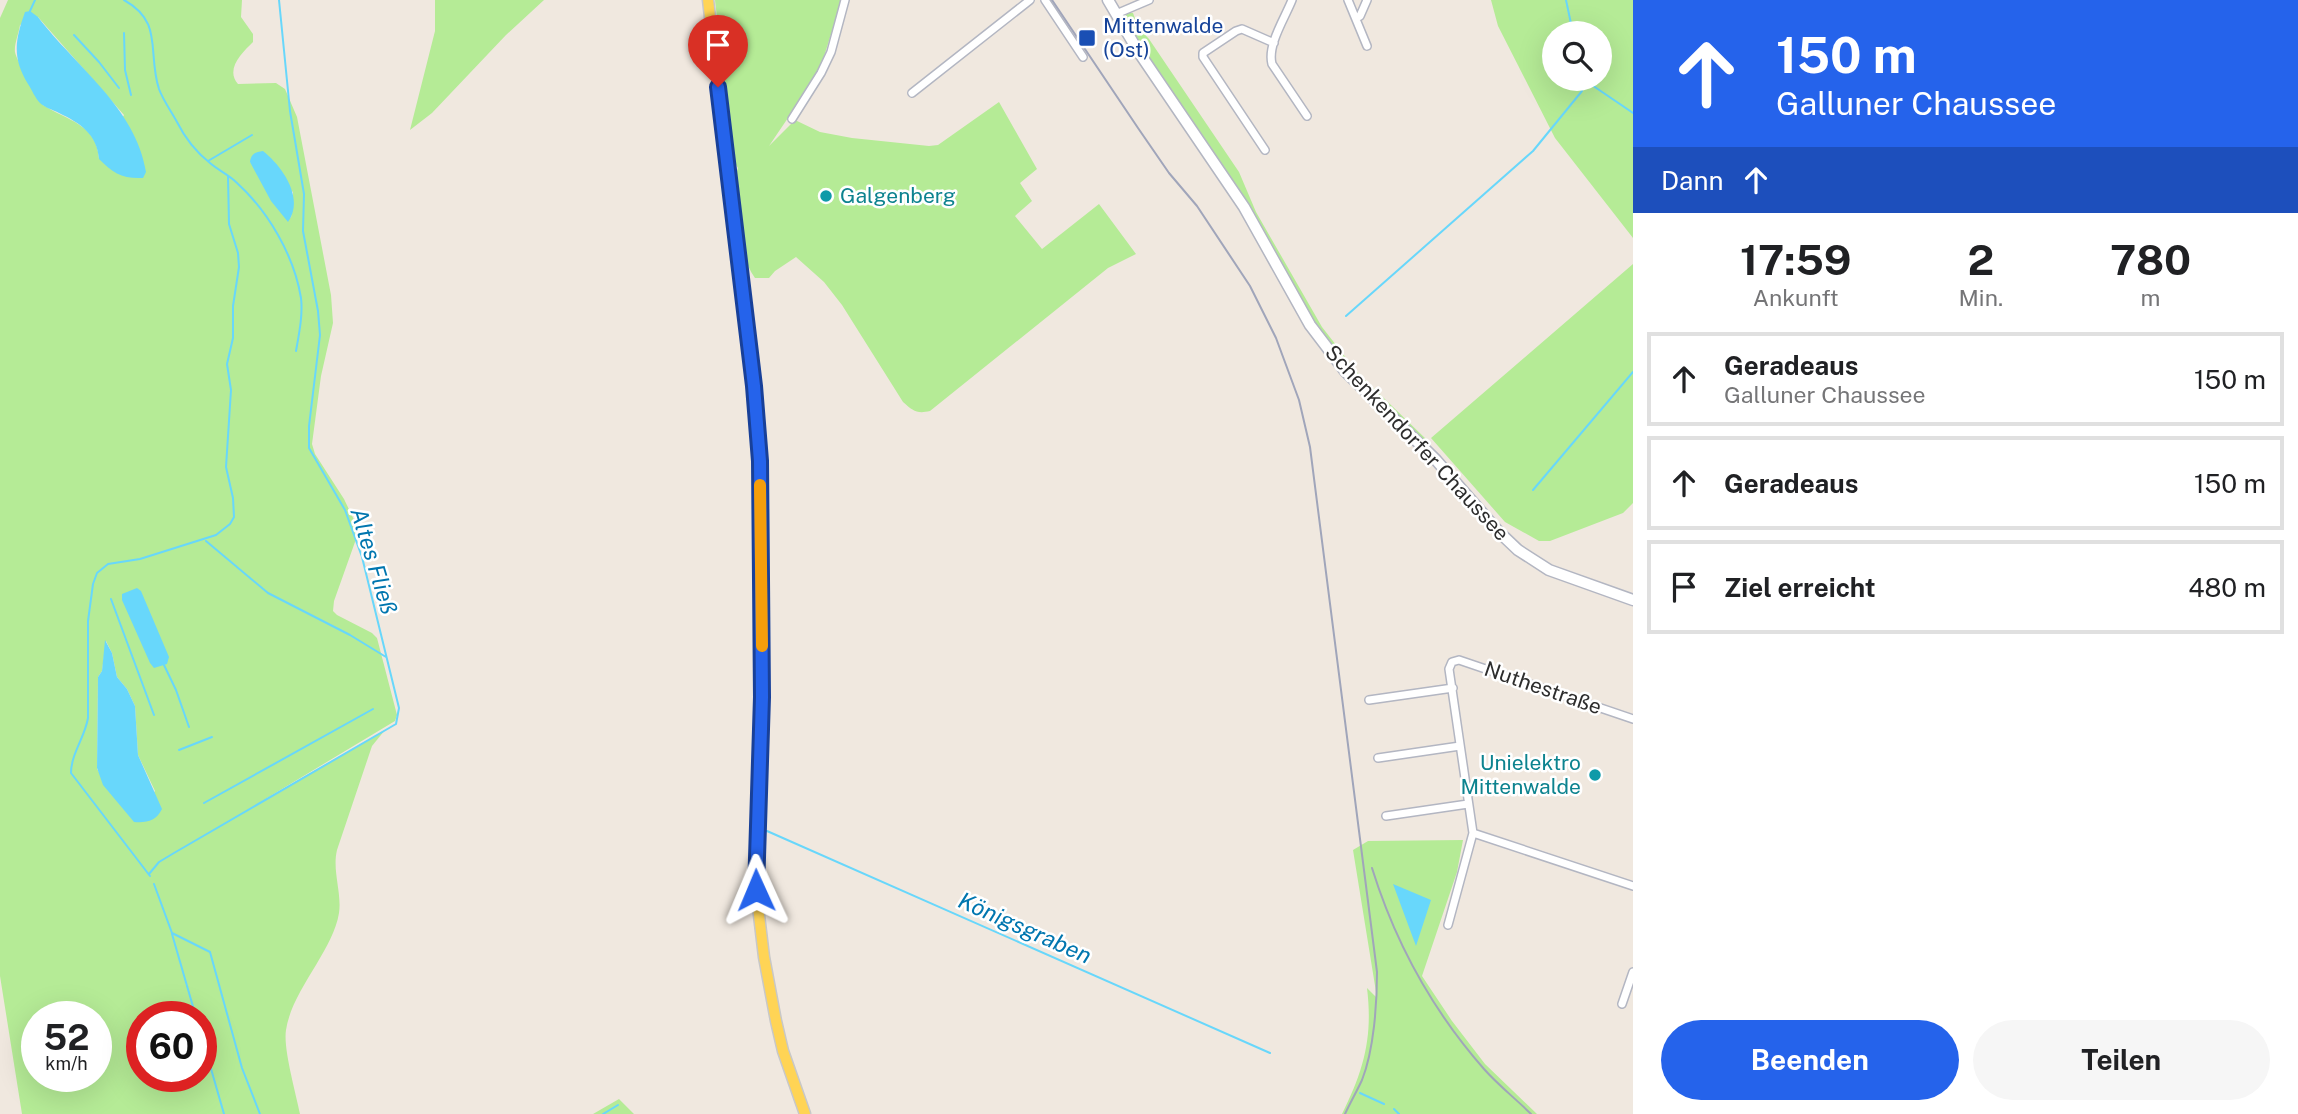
<!DOCTYPE html>
<html lang="de">
<head>
<meta charset="utf-8">
<style>
	body { margin:0; font-family:"Public Sans",sans-serif; background:#f6f6f6; color:#202124; height:100vh; display:flex; flex-direction:column; font-size:26px; white-space:nowrap }
	* { box-sizing:border-box; margin:0 }
	p { font-size:23px; color:#757577 }
	.icon { flex:none; width:38px; height:38px; fill:none; stroke:currentColor; stroke-width:2; stroke-linecap:round; stroke-linejoin:round }
	.map { position:relative; flex:1; overflow:hidden }
	.side { display:flex; flex-direction:column; background:#fff; width:665px }
	.side>* { flex:none }
	.top-card { background:#2563eb; color:#fff; overflow:hidden }
	.fabs { position:absolute; left:1542px; top:21px; display:grid; gap:14px }
	.fabs a { display:grid; place-items:center; width:70px; height:70px; border-radius:50%; background:#fff; box-shadow:0 7px 28px #0002; font-size:35px }
	.speed { position:absolute; left:21px; top:1001px; display:flex; gap:14px; font-size:35px; font-weight:700; text-align:center }
	.speed>* { display:grid; place-content:center; width:91px; height:91px; border-radius:50%; background:#fff; box-shadow:0 7px 28px #0002; line-height:1 }
	.speed small { font-size:18px; font-weight:400 }
	.speed .limit { border:10px solid #d22; background:#fff; color:#111 }
	.pin { position:absolute; display:grid; place-items:center; width:60px; height:60px; color:#fff; margin:-72px -30px; border-radius:50% 50% 50% 0; rotate:-45deg; box-shadow:0 0 7px #0007 }
	.pin .icon { rotate:45deg }
	.me { position:absolute; width:77px; margin:-38px; rotate:359deg; stroke-linejoin:round; filter:drop-shadow(0 0 5px #0008) }
	.turn { display:flex; align-items:center; gap:24px; height:147px; padding:0 28px; font-size:32px }
	.turn .icon { width:91px; height:91px; stroke-width:2.5 }
	.turn b { display:block; font-size:49px; line-height:60px }
	.then { display:flex; align-items:center; height:66px; padding:0 28px; background:#0003; gap:14px; font-size:26px }
	.eta { display:flex; justify-content:space-evenly; align-items:center; height:119px; text-align:center }
	.eta b { font-size:42px; font-weight:700; line-height:49px }
	.cta { display:flex; gap:14px; margin-top:auto; padding:14px 28px }
	.cta a { flex:1; height:80px; border-radius:42px; background:#2563eb; color:#fff; font-size:28px; font-weight:700; line-height:80px; text-align:center }
	.cta a+a { background:#f6f6f6; color:#202124 }
	ul { padding:0; list-style:none }
	li { display:flex; align-items:center; gap:21px; height:94px; margin:0 14px 10px; padding:0 14px; border:4px solid #e0e0e0; border-radius:0px }
	li div { flex:1 }
	li b { display:block; font-size:26px }
	li em { font-style:normal }
	main { display:flex; flex:1; min-height:0 }
	.map>svg:first-child { display:block }
	.green { fill:#b5eb96; fill-rule:evenodd }
	.water { fill:#68d7fb }
	.lines { fill:none; stroke-linecap:round; stroke-linejoin:round }
	.stream { stroke:#68d7fb; stroke-width:2 }
	.minor-casing { stroke:#b3b6c2; stroke-width:10 }
	.secondary-casing { stroke:#b3b6c2; stroke-width:13 }
	.primary-casing { stroke:#c8c8c8; stroke-width:13 }
	.minor { stroke:#fff; stroke-width:7 }
	.secondary { stroke:#fff; stroke-width:10 }
	.primary { stroke:#ffd455; stroke-width:10 }
	.rail { stroke:#a0a5ba; stroke-width:2 }
	.route-casing { stroke:#184099; stroke-width:18 }
	.route { stroke:#2563eb; stroke-width:12 }
	.slow { stroke:#f59e0b; stroke-width:12 }
	.transit-dot { fill:#1a4fb4; stroke:#fff; stroke-width:2.5 }
	.culture-dot { fill:#0f9aa8; stroke:#fff; stroke-width:2.5 }
	.labels { text-anchor:middle; stroke-width:5; stroke-linejoin:round; paint-order:stroke }
	.transit-label { font-size:21px; fill:#164399; stroke:#fff; text-anchor:start }
	.culture-label { font-size:21px; fill:#0d838f; stroke:#fff; text-anchor:start }
	.street-label { font-size:21px; fill:#2d2d2d; stroke:#fff }
	.water-label { font-size:23px; font-style:italic; fill:#0076af; stroke:#fff }
</style>
</head>
<body>
<main>
<div class="map">
<svg width="1633" height="1114" viewBox="0 0 1633 1114">
	<rect width="100%" height="100%" fill="#f0e8df"/>
	<path class="green" d="M8,0H242L241,17L253,34V42C242,53 225,69 238,84L276,83L285,89L297,117L331,295L333,323L321,376L312,444L315,454L344,499L356,524L355,542L334,601L333,611L337,615L372,633L377,638L397,715L395,721L257,804L385,730L372,746L337,850C332,871 342,892 339,913C333,951 292,990 286,1030C283,1049 296,1093 300,1114H22L0,976V18ZM38,17L124,115L99,159C97,124 68,121 43,105C38,102 16,59 15,52C14,44 19,33 20,25ZM250,162L293,192L291,218L255,168ZM106,641L112,653L117,677L127,689L135,706L138,755L155,791L134,821L119,803L97,769L98,677L102,671ZM37,1017H96V1076H37ZM142,1017H201V1076H142Z
		M435,0H544L506,35L432,113L410,130L435,31Z
		M715,0H842L819,72L769,146L795,120L820,132L852,138L929,146L938,145L999,102L1037,169L1020,183L1032,201L1015,216L1042,249L1099,204L1136,254L1108,268L930,411C917,414 913,411 903,402L842,305L824,282L796,257L775,271L769,278H755C735,250 739,207 736,174L738,168L733,160Z
		M1491,0H1633V238L1555,138L1498,26ZM1554,33H1600V79H1554Z
		M1128,13H1133L1138,27L1149,39L1239,172L1256,212L1322,327L1357,372L1428,441V446L1349,369L1328,344L1129,29L1124,20L1126,15Z
		M1633,264V503L1623,513L1550,541H1539L1505,522L1431,438Z
		M1463,840L1457,872L1422,976L1452,1021L1485,1064L1537,1114H1342C1364,1070 1373,1037 1367,988L1377,998L1353,850L1368,841Z
		M619,1099L634,1114H593Z"/>
	<path class="water" d="M30,11L38,17C76,67 136,108 146,172L143,178C122,179 113,173 99,159C97,134 80,123 59,113C53,110 44,107 40,103C35,98 32,90 28,84C12,58 15,40 25,12Z
		M263,151C282,166 305,198 288,222L271,201L250,162C251,154 255,152 263,151Z
		M137,588L141,591L169,657L167,664L154,668L150,663L122,600V594Z
		M105,640L112,653L117,677L127,689L135,706L138,755L162,809C156,821 147,823 134,822L103,785L97,768L98,677L102,671Z
		M1393,884L1431,900L1416,946Z"/>
	<g class="lines">
		<path class="stream" d="M124,0C164,22 147,52 159,89C163,100 171,111 177,122C185,138 196,152 210,163C218,170 229,175 236,182C268,211 294,255 301,298C303,315 299,334 296,351
			M1566,0L1573,33
			M30,11L35,0
			M124,33L125,70L131,95
			M74,35L99,62L119,88
			M1583,79L1633,113
			M208,161L252,135
			M1346,316L1533,151L1582,91
			M1533,490L1633,372
			M206,541L268,593L350,635L386,657
			M111,599L154,715
			M164,665L176,690L189,727
			M179,750L212,737
			M204,803L373,709
			M767,831L1270,1053
			M149,874L159,862L174,853L396,724L399,708L362,557L345,510L309,448V426L320,335L318,311L303,231L304,194L290,111L279,0
			M150,876L71,773C71,754 85,737 88,718V621L93,584L97,573L108,564L140,559L216,535L230,524L234,517L233,498L226,467L231,390L227,364L233,338V306L239,267L238,253L229,224L228,176
			M154,884L172,933L210,952L242,1068L260,1114
			M172,934L196,1017
			M201,1034L224,1114
			M1360,1093L1384,1104
			M1394,1109L1399,1114
			M603,1114L618,1105"/>
		<g class="minor-casing">
			<path id="minor" d="M1045,0L1083,57
				M1292,0C1285,18 1267,45 1272,64L1307,116
				M1348,0L1367,46
				M1116,14L1149,0
				M1356,18L1360,16L1367,0
				M912,93L1030,0
				M792,119L821,73L831,52L845,0
				M1265,150L1203,57V53L1236,31L1242,29L1274,43
				M1369,700L1453,688
				M1378,758L1460,746
				M1386,816L1468,804
				M1473,833L1633,886
				M1448,925L1473,833L1449,669L1452,662L1459,660L1633,719
				M1622,1004L1633,972"/>
		</g>
		<g class="secondary-casing">
			<path id="secondary" d="M1108,0L1138,51L1244,207L1310,325L1345,371L1436,460L1498,531L1518,550L1549,570L1633,600"/>
		</g>
		<g class="primary-casing">
			<path id="primary" d="M708,0L754,386L760,462L762,697L756,890L764,957L776,1021L783,1051L805,1114"/>
		</g>
		<use href="#minor" class="minor"/>
		<use href="#secondary" class="secondary"/>
		<use href="#primary" class="primary"/>
		<path class="rail" d="M1052,0L1138,128L1169,173L1197,206L1250,286L1276,338L1299,400L1310,447L1377,972C1377,1003 1374,1050 1362,1080C1357,1091 1350,1103 1345,1114
			M1372,868C1395,942 1433,1011 1484,1069C1498,1085 1516,1099 1531,1114"/>
	</g>
	<g class="lines">
		<g class="route-casing">
			<path id="route" d="M718,87L754,386L760,461L762,697L756,890"/>
		</g>
		<use href="#route" class="route"/>
		<path class="slow" d="M760,485L762,646"/>
	</g>
	<rect class="transit-dot" x="1078" y="29" width="18" height="18" rx="3.5"/>
	<g class="culture-dot">
		<circle cx="826" cy="196" r="7"/>
		<circle cx="1595" cy="775" r="7"/>
	</g>
	<g class="labels">
		<g class="transit-label">
			<text x="1103" y="33">Mittenwalde<tspan x="1103" dy="24">(Ost)</tspan></text>
		</g>
		<g class="culture-label">
			<text x="840" y="203">Galgenberg</text>
			<text x="1581" y="770" text-anchor="end">Unielektro<tspan x="1581" dy="24">Mittenwalde</tspan></text>
		</g>
		<g class="street-label">
			<text transform="translate(1417 443) rotate(47)" y="7">Schenkendorfer Chaussee</text>
			<text transform="translate(1543 688) rotate(19)" y="7">Nuthestraße</text>
		</g>
		<g class="water-label">
			<text transform="translate(374 561) rotate(73)" y="8">Altes Fließ</text>
			<text transform="translate(1025 928) rotate(24)" y="8">Königsgraben</text>
		</g>
	</g>
</svg>
<div class="fabs">
<a><svg class="icon" aria-label="search" viewBox="0 0 24 24"><circle cx="10" cy="10" r="6"/><path d="M15 15l6 6"/></svg></a>
</div>
<div class="speed"><div>52<small>km/h</small></div><div class="limit">60</div></div>
<div class="pin" style="left:718px;top:87px;background:#d93025"><svg class="icon" aria-label="arrive" viewBox="0 0 24 24"><path d="M6 21V4h12l-3 4 3 4H6"/></svg></div>
<svg class="me" style="left:756px;top:890px" viewBox="-20 -20 40 40"><path d="M0-17L14 15 0 8-14 15z" fill="#2563eb" stroke="#fff" stroke-width="4"/></svg>
</div>
<section class="side">
<div class="top-card">
<div class="turn"><svg class="icon" aria-label="ahead" viewBox="0 0 24 24"><path d="M12 20V5M6 11l6-6 6 6"/></svg><div><b>150 m</b>Galluner Chaussee</div></div>
<div class="then">Dann<svg class="icon" aria-label="ahead" viewBox="0 0 24 24"><path d="M12 20V5M6 11l6-6 6 6"/></svg></div>
</div>
<div class="eta">
<div><b>17:59</b><p>Ankunft</p></div>
<div><b>2</b><p>Min.</p></div>
<div><b>780</b><p>m</p></div>
</div>
<ul>
<li><svg class="icon" aria-label="ahead" viewBox="0 0 24 24"><path d="M12 20V5M6 11l6-6 6 6"/></svg><div><b>Geradeaus</b><p>Galluner Chaussee</p></div><em>150 m</em></li>
<li><svg class="icon" aria-label="ahead" viewBox="0 0 24 24"><path d="M12 20V5M6 11l6-6 6 6"/></svg><div><b>Geradeaus</b></div><em>150 m</em></li>
<li><svg class="icon" aria-label="arrive" viewBox="0 0 24 24"><path d="M6 21V4h12l-3 4 3 4H6"/></svg><div><b>Ziel erreicht</b></div><em>480 m</em></li>
</ul>
<div class="cta"><a>Beenden</a><a>Teilen</a></div>
</section>
</main>
</body>
</html>
